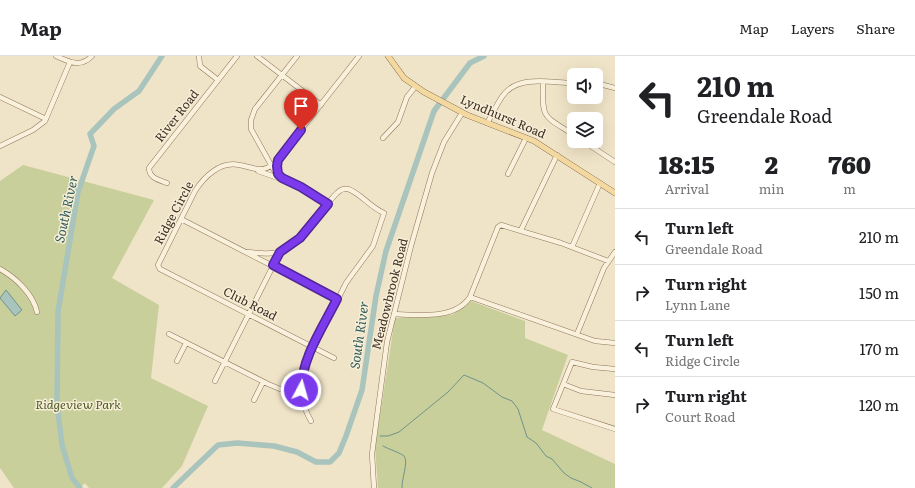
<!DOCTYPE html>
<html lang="en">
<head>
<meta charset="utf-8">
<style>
	body { margin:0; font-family:Literata,serif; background:#f6f6f6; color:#202124; height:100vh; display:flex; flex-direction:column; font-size:15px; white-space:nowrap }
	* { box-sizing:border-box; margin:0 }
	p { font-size:13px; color:#757577 }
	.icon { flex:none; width:22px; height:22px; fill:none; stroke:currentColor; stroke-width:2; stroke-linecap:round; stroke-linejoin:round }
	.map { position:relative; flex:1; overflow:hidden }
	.drawer { display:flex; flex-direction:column; background:#fff; width:300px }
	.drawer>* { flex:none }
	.banner { background:#fff; color:#202124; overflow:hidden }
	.controls { position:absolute; left:567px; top:12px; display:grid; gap:8px }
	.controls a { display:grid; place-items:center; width:36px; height:36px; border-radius:6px; background:#fff; box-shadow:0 4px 16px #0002; font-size:20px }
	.pin { position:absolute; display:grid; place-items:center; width:34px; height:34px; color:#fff; margin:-41px -17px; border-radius:50% 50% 50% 0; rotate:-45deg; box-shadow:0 0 4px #0007 }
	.pin .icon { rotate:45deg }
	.me { position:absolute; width:44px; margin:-22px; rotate:6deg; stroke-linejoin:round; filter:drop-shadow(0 0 3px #0008) }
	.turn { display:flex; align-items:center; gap:14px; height:84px; padding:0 16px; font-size:18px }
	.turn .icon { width:52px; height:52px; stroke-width:2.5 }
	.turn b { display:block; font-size:28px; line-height:34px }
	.eta { display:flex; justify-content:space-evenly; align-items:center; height:68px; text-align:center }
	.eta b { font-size:24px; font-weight:800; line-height:28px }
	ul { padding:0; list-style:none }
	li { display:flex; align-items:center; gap:12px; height:56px; padding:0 16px; border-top:1px solid #e0e0e0 }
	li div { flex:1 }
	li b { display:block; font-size:15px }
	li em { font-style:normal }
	header { display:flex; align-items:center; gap:24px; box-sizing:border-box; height:56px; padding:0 20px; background:#fff; border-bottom:1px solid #e0e0e0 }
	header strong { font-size:19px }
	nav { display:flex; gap:22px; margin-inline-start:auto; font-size:14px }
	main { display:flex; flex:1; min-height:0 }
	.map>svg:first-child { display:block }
	.green { fill:#c9cf9b }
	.water { fill:#a9c4bc; stroke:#6f938a }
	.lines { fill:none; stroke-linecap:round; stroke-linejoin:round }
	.stream { stroke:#6f938a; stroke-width:1 }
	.river { stroke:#a9c4bc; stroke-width:5.5 }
	.minor-casing { stroke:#8d765c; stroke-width:5.5 }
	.major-casing { stroke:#5b4430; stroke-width:6 }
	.minor { stroke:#faf1dc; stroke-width:4.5 }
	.major { stroke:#f3d9a0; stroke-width:5.5 }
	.route-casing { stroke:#51269a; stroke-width:10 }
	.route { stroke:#7c3aed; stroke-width:7 }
	.labels { text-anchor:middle; stroke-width:3; stroke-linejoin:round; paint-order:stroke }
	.street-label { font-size:12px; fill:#3d2e20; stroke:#f7eed8 }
	.park-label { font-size:12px; font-style:italic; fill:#4d5a26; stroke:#f7eed8 }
	.water-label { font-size:13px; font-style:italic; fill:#2f5d5a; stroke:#f7eed8 }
</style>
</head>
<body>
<header>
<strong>Map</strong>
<nav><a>Map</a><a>Layers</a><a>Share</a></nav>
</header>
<main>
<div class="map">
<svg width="615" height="432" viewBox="0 0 615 432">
	<rect width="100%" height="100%" fill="#f0e4c8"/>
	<path class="green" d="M23,109L154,144L112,222L159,249L151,322L208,350L182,410L162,432H89L85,427L80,432H14L0,412V125Z
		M471,245L525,265V282L568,299L542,374L615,408V432H378L375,391L395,262L452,259Z"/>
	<path class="water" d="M6,234L22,254L15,260L0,242Z"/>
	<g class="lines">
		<path class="stream" d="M380,380H388L399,376L448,336L464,319L483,327L502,341L512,345L518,353L527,381L536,387L546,400L552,403L564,417L571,422L581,426L592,432
			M383,390C388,393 401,397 404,400C409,405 401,425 402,432"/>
		<path class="river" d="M80,432L72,422L62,389L57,348L58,256L78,136L94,90L90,78L114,53L139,35L162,0
			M173,432L218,389L237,387L274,390L297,396L316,406H330L339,397L346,380L362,334L376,240L386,195L434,55L470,7L484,0"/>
		<g class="minor-casing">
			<path id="minor" d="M56,0C69,6 81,12 92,0
				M199,0L200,10L218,24
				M257,0L321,49
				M297,0L255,53L251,64V73L275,116L282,122L301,131L327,149
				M543,26C542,64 543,59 574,79
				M596,27L615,32
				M0,41L46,63
				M487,67C493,58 497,46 505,37C521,19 552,27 574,27
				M383,82L398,66L407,41L415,31
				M583,85L615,106
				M0,90L33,74L45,65L70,6
				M258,115L281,123
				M508,118L526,82
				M167,127C159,124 149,122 149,112L237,0
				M181,163L337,243
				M521,174L557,99
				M572,191L600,127
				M248,196C258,197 269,199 279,196C306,188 318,155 337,137C340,134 344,132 348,133C359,136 371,152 384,157L373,190L346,227L304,311C299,330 301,348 311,365
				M0,213C16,222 33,238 37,256
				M470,241L595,285L615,287
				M394,258C418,259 455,264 470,241L498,171L501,169L561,187L608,205
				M169,278L268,328L280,333L301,334
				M577,278L604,212L615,196
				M334,302L160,213L158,209L195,135C204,121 220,105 239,109C253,111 260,118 274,108L359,0
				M177,305L186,287
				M615,313L593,311L572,306L553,353L615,373
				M215,325L280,196
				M563,328L581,335L615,339
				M254,344L263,326
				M374,432L372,398L387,286L411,190L432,117L444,86L462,57"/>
		</g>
		<g class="major-casing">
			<path id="major" d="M388,0L404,22L424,36L467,59L534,85L615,137"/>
		</g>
		<use href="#minor" class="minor"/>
		<use href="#major" class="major"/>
	</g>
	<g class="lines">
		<g class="route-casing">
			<path id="route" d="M301,74L278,104L277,110L278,118L282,122L301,131L328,148L300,182L280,196L273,209L337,243C323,271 302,301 301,334"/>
		</g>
		<use href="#route" class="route"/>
	</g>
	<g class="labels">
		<g class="street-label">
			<text transform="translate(177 60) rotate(-52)" y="4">River Road</text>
			<text transform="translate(503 61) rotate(23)" y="4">Lyndhurst Road</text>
			<text transform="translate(174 157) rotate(-62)" y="4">Ridge Circle</text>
			<text transform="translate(390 238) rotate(-76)" y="4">Meadowbrook Road</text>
			<text transform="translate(250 248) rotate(27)" y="4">Club Road</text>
		</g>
		<g class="park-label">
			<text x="78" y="353">Ridgeview Park</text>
		</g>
		<g class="water-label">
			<text transform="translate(66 153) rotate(-78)" y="5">South River</text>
			<text transform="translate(359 279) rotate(-82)" y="5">South River</text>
		</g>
	</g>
</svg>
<div class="controls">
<a><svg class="icon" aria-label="sound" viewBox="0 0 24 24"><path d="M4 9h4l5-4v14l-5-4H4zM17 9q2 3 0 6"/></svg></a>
<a><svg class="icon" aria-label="layers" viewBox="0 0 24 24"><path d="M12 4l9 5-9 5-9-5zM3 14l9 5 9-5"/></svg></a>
</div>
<div class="pin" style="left:301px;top:74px;background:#d93025"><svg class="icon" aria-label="arrive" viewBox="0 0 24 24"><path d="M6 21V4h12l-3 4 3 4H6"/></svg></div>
<svg class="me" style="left:301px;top:334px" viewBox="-20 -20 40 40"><circle r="17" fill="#7c3aed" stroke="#fff" stroke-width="3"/><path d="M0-11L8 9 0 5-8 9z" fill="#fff"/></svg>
</div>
<section class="drawer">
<div class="banner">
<div class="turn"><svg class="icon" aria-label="left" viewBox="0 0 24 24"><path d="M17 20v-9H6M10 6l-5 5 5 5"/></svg><div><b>210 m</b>Greendale Road</div></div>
</div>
<div class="eta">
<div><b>18:15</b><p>Arrival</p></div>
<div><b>2</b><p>min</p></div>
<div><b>760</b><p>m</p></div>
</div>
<ul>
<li><svg class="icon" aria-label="left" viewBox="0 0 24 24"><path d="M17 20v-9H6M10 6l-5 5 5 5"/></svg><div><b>Turn left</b><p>Greendale Road</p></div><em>210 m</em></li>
<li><svg class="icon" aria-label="right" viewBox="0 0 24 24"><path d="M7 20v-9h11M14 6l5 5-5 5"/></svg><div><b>Turn right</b><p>Lynn Lane</p></div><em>150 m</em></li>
<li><svg class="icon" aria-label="left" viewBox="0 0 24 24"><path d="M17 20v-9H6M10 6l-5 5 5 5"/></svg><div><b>Turn left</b><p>Ridge Circle</p></div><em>170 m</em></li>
<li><svg class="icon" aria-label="right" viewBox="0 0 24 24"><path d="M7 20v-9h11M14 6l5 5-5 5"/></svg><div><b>Turn right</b><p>Court Road</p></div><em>120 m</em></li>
</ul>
</section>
</main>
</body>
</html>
